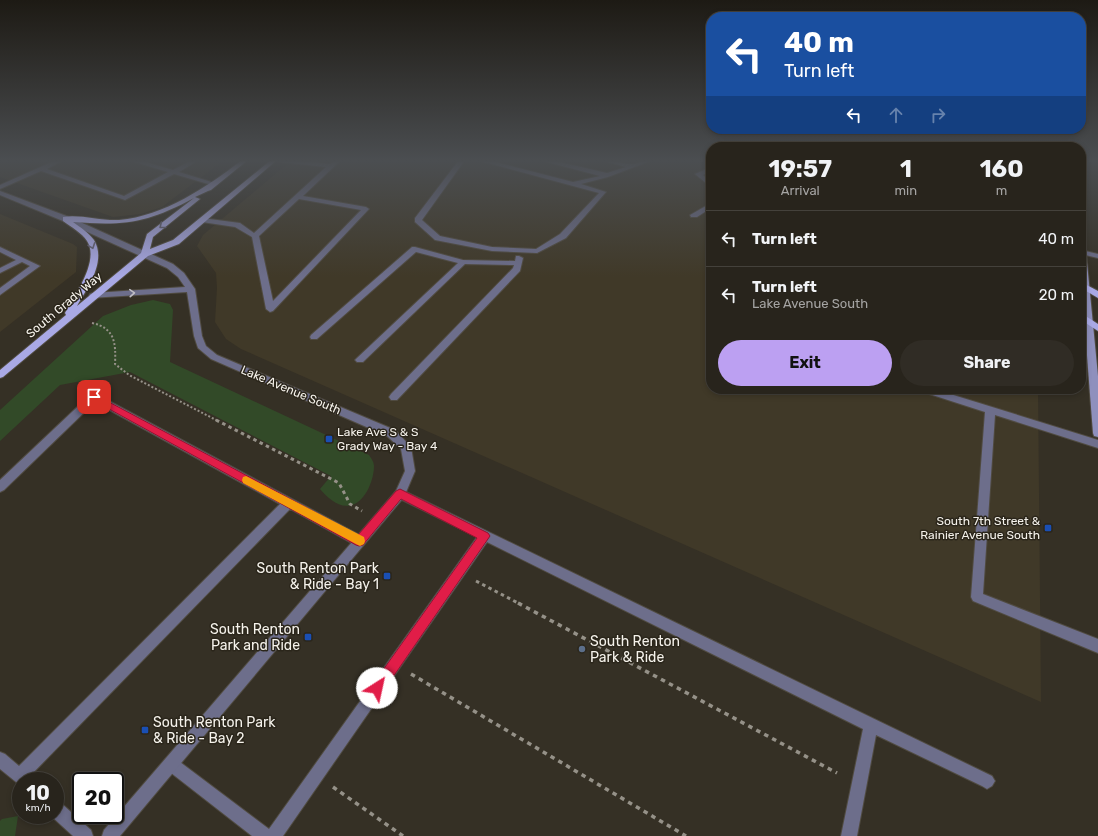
<!DOCTYPE html>
<html lang="en">
<head>
<meta charset="utf-8">
<style>
	body { margin:0; font-family:Rubik,sans-serif; background:#302c25; color:#f1f3f6; height:100vh; display:flex; flex-direction:column; font-size:15px; white-space:nowrap }
	* { box-sizing:border-box; margin:0 }
	p { font-size:13px; color:#a5a4a3 }
	.icon { flex:none; width:22px; height:22px; fill:none; stroke:currentColor; stroke-width:2; stroke-linecap:round; stroke-linejoin:round }
	.map { position:relative; flex:1; overflow:hidden }
	.side { position:absolute; left:706px; top:142px; width:380px; height:252px; display:flex; flex-direction:column; background:#28241c; border-radius:16px; box-shadow:0 2px 6px #0003,0 0 0 1px #44413b }
	.side>* { flex:none }
	.top-card { position:absolute; left:706px; top:12px; width:380px; height:122px; border-radius:16px; box-shadow:0 2px 6px #0003,0 0 0 1px #44413b; background:#1a4fa0; color:#fff; overflow:hidden }
	.speed { position:absolute; left:12px; top:772px; display:flex; gap:8px; font-size:20px; font-weight:700; text-align:center }
	.speed>* { display:grid; place-content:center; width:52px; height:52px; border-radius:50%; background:#28241c; box-shadow:0 2px 6px #0003,0 0 0 1px #44413b; line-height:1 }
	.speed small { font-size:10px; font-weight:400 }
	.speed .limit { border:2px solid #111; border-radius:6px; background:#fff; color:#111 }
	.pin { position:absolute; display:grid; place-items:center; width:34px; height:34px; color:#fff; margin:-17px; border-radius:8px; box-shadow:0 2px 6px #0006 }
	.me { position:absolute; width:44px; margin:-22px; rotate:35deg; stroke-linejoin:round; filter:drop-shadow(0 0 3px #0008) }
	.turn { display:flex; align-items:center; gap:14px; height:84px; padding:0 12px; font-size:18px }
	.turn .icon { width:52px; height:52px; stroke-width:2.5 }
	.turn b { display:block; font-size:28px; line-height:34px }
	.lanes { display:flex; align-items:center; height:38px; padding:0 12px; background:#0003; justify-content:center; gap:20px; direction:ltr }
	.lanes .off { opacity:.35 }
	.eta { display:flex; justify-content:space-evenly; align-items:center; height:68px; text-align:center }
	.eta b { font-size:24px; font-weight:700; line-height:28px }
	.primary-button { display:flex; gap:8px; margin-top:auto; padding:8px 12px }
	.primary-button a { flex:1; height:46px; border-radius:24px; background:#bca0f2; color:#111; font-size:16px; font-weight:700; line-height:46px; text-align:center }
	.primary-button a+a { background:#302c25; color:#f1f3f6 }
	ul { padding:0; list-style:none }
	li { display:flex; align-items:center; gap:12px; height:56px; padding:0 12px; border-top:1px solid #44413b }
	li div { flex:1 }
	li b { display:block; font-size:15px }
	li em { font-style:normal }
	.map>svg:first-child { display:block }
	.built { fill:#403928 }
	.green { fill:#324a28 }
	.lines { fill:none; stroke-linecap:round; stroke-linejoin:round }
	.lane-casing { stroke:#504b41; stroke-width:2 }
	.street-casing { stroke:#504b41; stroke-width:2 }
	.secondary-casing { stroke:#504b41; stroke-width:2 }
	.primary-casing { stroke:#504b41; stroke-width:2 }
	.path-far2 { stroke:#959188; stroke-width:2; stroke-dasharray:2 2; stroke-linecap:butt }
	.path-far1 { stroke:#959188; stroke-width:3; stroke-dasharray:3.5 3.5; stroke-linecap:butt }
	.path { stroke:#959188; stroke-width:3.5; stroke-dasharray:4.5 4.5; stroke-linecap:butt }
	.lane { fill:#6d6e8b; fill-rule:evenodd }
	.street { fill:#6d6e8b; fill-rule:evenodd }
	.secondary { fill:#8f90bd; fill-rule:evenodd }
	.primary { fill:#a9a9e5; fill-rule:evenodd }
	.oneway { stroke:#646176 }
	.oneway2 { stroke:#bfbdc5 }
	.route { fill:#e11d48; stroke:#92132f }
	.slow { fill:#f59e0b }
	.transit-dot { fill:#1a4fb4; stroke:#2b261b; stroke-width:1.5 }
	.service-dot { fill:#5c6f8a; stroke:#2b261b; stroke-width:1.5 }
	.labels { text-anchor:middle; stroke-width:3; stroke-linejoin:round; paint-order:stroke }
	.street-label { font-size:12px; fill:#f5f2eb; stroke:#2b261b }
	.poi-label { font-size:12px; fill:#f5f2eb; stroke:#2b261b; text-anchor:start }
	.near-poi-label { font-size:14px; fill:#f5f2eb; stroke:#2b261b; text-anchor:end }
</style>
</head>
<body>
<div class="map">
<svg width="1098" height="836" viewBox="0 0 1098 836">
	<rect width="100%" height="100%" fill="#353025"/>
	<path class="built" d="M0,160H224L162,207L141,214L113,217L0,177Z
		M292,160H711V389H1038L1041,702L241,349L226,339L215,322L217,288L216,273L197,246L203,235Z
		M0,214L73,244L77,247L76,272L0,332Z"/>
	<path class="green" d="M153,300L170,304L173,310L170,362L369,455C371,458 374,462 374,466C374,479 366,501 352,505C339,509 328,498 320,489L331,476L130,372L60,385L0,441V410L103,316L131,305Z
		M18,816L15,836H0V821L2,819Z"/>
	<g class="lines">
		<g class="lane-casing">
			<path id="lane" d="M56,160H64L47,169L124,196L168,172L131,161L130,160H139L173,170L192,160H199L179,172L218,184L215,186L174,174L125,200L41,171L0,189V185Z
				M276,160H293L330,164L335,160H341L303,196L366,207L369,209L273,311L270,312L266,309L252,237L235,227L202,222L198,220L202,218L240,223L254,233L326,167L279,162ZM299,199L361,210L273,301L259,236Z
				M459,160H465L422,220L440,236L492,247L536,249L560,234L599,193L480,161L479,160H488L573,182L600,176L543,161L542,160H551L607,173L626,167L604,161L603,160C613,160 622,164 632,164C639,164 645,159 653,160L608,177L581,184L606,192L566,238L537,253L492,251L435,240L415,222V218Z
				M711,167V171L703,175L711,182V187L695,174Z
				M711,203V208L697,217H691L690,215Z
				M0,247L40,266L0,295V288L30,266L22,262L0,273V268L16,260L0,252Z
				M412,247H415L463,260L515,261L516,256H519L523,258L520,271L397,400H391L389,397L391,394L513,268L514,265L465,264L363,362H357L355,360L357,358L458,263L416,252L317,339H311L310,337L311,335Z
				M1081,250L1098,254V258L1081,254Z
				M918,389H934L1098,440V448L995,415L983,594L1098,639V653L973,601L971,597L985,412L920,391Z
				M94,393L363,537L365,541L363,545L359,546L355,545L290,509L30,776L31,781H21V786L0,769V752L5,754L19,766L280,504L95,402L4,490L0,492V480L91,394Z
				M400,489L992,776L995,781L992,786L987,789L982,786L876,735L857,836H841L863,729L487,542L283,836H252L166,769L164,764L166,759L171,757L176,759L269,829L477,537L396,497L394,494L396,491Z
				M55,801L61,803L91,830L93,836H73L50,815H55Z"/>
		</g>
		<g class="street-casing">
			<path id="street" d="M0,191L69,217L173,264L184,273L195,289L202,336L206,346L217,355L395,430L411,447L415,471L404,497L120,836H102L104,830L396,491L405,471L401,449L387,436L211,359L198,348L194,336L187,292L90,298L89,296L90,294L93,293L185,287L178,277L167,268L63,221L0,195Z"/>
		</g>
		<g class="secondary-casing">
			<path id="secondary" d="M1081,240L1085,242L1098,376V437L1094,436L1093,433L1081,278Z"/>
		</g>
		<g class="primary-casing">
			<path id="primary" d="M242,160H248L211,190L208,191L195,197L200,199L153,237L150,249L173,240L271,160H277L179,244L148,256L3,377L0,378V370L66,315L65,313C74,296 100,261 87,241C82,233 71,227 63,221V217C80,214 101,221 119,220C164,216 207,187 242,160ZM194,198L147,234L141,253L77,306C87,289 107,261 94,240C89,233 80,227 73,222C126,226 147,223 194,198Z
				M1081,282L1098,291V298L1081,288Z
				M1081,313L1098,324V331L1081,320Z"/>
		</g>
		<path class="path-far2" d="M92,323C115,328 116,343 115,364L129,375L218,421"/>
		<path class="path-far1" d="M216,420L339,483L350,504L362,511
			M476,581L520,604"/>
		<path class="path" d="M518,603L837,773
			M411,674L686,836
			M333,787L403,836"/>
		<use href="#lane" class="lane"/>
		<use href="#street" class="street"/>
		<use href="#secondary" class="secondary"/>
		<use href="#primary" class="primary"/>
	</g>
	<defs><path id="oneway-chevron" d="M-2-3.5L2.5 0L-2 3.5" fill="none" stroke-width="1.6" stroke-linecap="round" stroke-linejoin="round"/></defs>
	<g class="oneway">
		<use href="#oneway-chevron" transform="translate(162 226) rotate(141)"/>
		<use href="#oneway-chevron" transform="translate(92 246) rotate(70)"/>
	</g>
	<use class="oneway2" href="#oneway-chevron" transform="translate(132 293) rotate(-4)"/>
	<linearGradient id="sky" x2="0" y2="1"><stop stop-color="#1d1a14"/><stop offset="0.58" stop-color="#4b4e51"/><stop offset="1" stop-color="#4b4e51" stop-opacity="0"/></linearGradient>
	<rect width="1098" height="277" fill="url(#sky)"/>
	<path class="route" d="M94,394L358,535L396,491L400,489L488,533L490,536L382,693L377,694L373,693L371,688L373,684L477,538L401,499L363,545L359,546L356,545L91,399L90,397Z"/>
	<path class="slow" d="M246,476L364,537L365,541L364,544L360,546L356,544L243,483L242,480L243,477Z"/>
	<g class="transit-dot">
		<rect x="325" y="435" width="8" height="8" rx="2"/>
		<rect x="1044" y="524" width="8" height="8" rx="2"/>
		<rect x="383" y="572" width="8" height="8" rx="2"/>
		<rect x="304" y="633" width="8" height="8" rx="2"/>
		<rect x="141" y="726" width="8" height="8" rx="2"/>
	</g>
	<circle class="service-dot" cx="582" cy="649" r="4"/>
	<g class="labels">
		<g class="street-label">
			<text transform="translate(64 305) rotate(-40)" y="4">South Grady Way</text>
			<text transform="translate(291 390) rotate(23)" y="4">Lake Avenue South</text>
		</g>
		<g class="poi-label">
			<text x="337" y="436">Lake Ave S &amp; S<tspan x="337" dy="14">Grady Way - Bay 4</tspan></text>
			<text x="1040" y="525" text-anchor="end">South 7th Street &amp;<tspan x="1040" dy="14">Rainier Avenue South</tspan></text>
		</g>
		<g class="near-poi-label">
			<text x="379" y="573">South Renton Park<tspan x="379" dy="16">&amp; Ride - Bay 1</tspan></text>
			<text x="300" y="634">South Renton<tspan x="300" dy="16">Park and Ride</tspan></text>
			<text x="590" y="646" text-anchor="start">South Renton<tspan x="590" dy="16">Park &amp; Ride</tspan></text>
			<text x="153" y="727" text-anchor="start">South Renton Park<tspan x="153" dy="16">&amp; Ride - Bay 2</tspan></text>
		</g>
	</g>
</svg>
<div class="speed"><div>10<small>km/h</small></div><div class="limit">20</div></div>
<div class="pin" style="left:94px;top:397px;background:#d93025"><svg class="icon" aria-label="arrive" viewBox="0 0 24 24"><path d="M6 21V4h12l-3 4 3 4H6"/></svg></div>
<svg class="me" style="left:377px;top:688px" viewBox="-20 -20 40 40"><circle r="19" fill="#fff"/><path d="M0-13L10 11 0 6-10 11z" fill="#e11d48"/></svg>
<div class="top-card">
<div class="turn"><svg class="icon" aria-label="left" viewBox="0 0 24 24"><path d="M17 20v-9H6M10 6l-5 5 5 5"/></svg><div><b>40 m</b>Turn left</div></div>
<div class="lanes"><svg class="icon" aria-label="left" viewBox="0 0 24 24"><path d="M17 20v-9H6M10 6l-5 5 5 5"/></svg><svg class="icon off" aria-label="ahead" viewBox="0 0 24 24"><path d="M12 20V5M6 11l6-6 6 6"/></svg><svg class="icon off" aria-label="right" viewBox="0 0 24 24"><path d="M7 20v-9h11M14 6l5 5-5 5"/></svg></div>
</div>
<section class="side">
<div class="eta">
<div><b>19:57</b><p>Arrival</p></div>
<div><b>1</b><p>min</p></div>
<div><b>160</b><p>m</p></div>
</div>
<ul>
<li><svg class="icon" aria-label="left" viewBox="0 0 24 24"><path d="M17 20v-9H6M10 6l-5 5 5 5"/></svg><div><b>Turn left</b></div><em>40 m</em></li>
<li><svg class="icon" aria-label="left" viewBox="0 0 24 24"><path d="M17 20v-9H6M10 6l-5 5 5 5"/></svg><div><b>Turn left</b><p>Lake Avenue South</p></div><em>20 m</em></li>
</ul>
<div class="primary-button"><a>Exit</a><a>Share</a></div>
</section>
</div>
</body>
</html>
